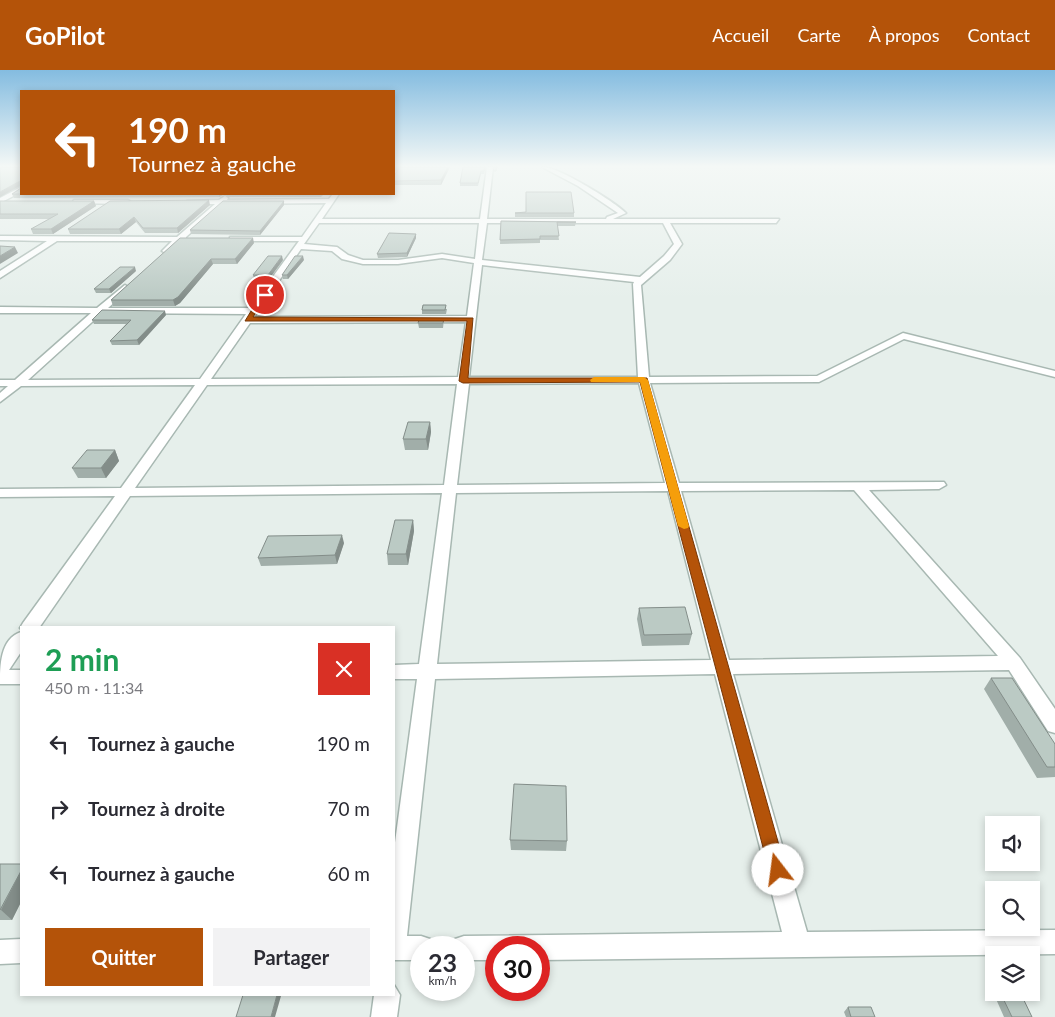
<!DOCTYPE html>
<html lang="fr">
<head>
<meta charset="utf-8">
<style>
	body { margin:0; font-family:Lato,sans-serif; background:#f2f2f3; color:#2b2b33; height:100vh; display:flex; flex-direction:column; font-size:19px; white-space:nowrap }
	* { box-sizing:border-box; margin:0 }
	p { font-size:16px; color:#7c7c81 }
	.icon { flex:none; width:28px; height:28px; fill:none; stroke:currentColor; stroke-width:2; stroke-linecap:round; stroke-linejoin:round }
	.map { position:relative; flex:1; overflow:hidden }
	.drawer { position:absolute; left:20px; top:556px; width:375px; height:370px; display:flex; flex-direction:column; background:#fff; border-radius:0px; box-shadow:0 2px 8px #0003 }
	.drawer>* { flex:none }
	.banner { position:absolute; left:20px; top:20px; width:375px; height:105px; border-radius:0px; box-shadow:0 2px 8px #0003; background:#b45309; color:#fff; overflow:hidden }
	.tools { position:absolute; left:985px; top:746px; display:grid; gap:10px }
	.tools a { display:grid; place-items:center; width:55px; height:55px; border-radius:0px; background:#fff; box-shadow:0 2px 8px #0003; font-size:25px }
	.speed { position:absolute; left:410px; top:866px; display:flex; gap:10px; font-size:25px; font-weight:700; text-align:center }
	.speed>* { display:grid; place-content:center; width:65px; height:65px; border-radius:50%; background:#fff; box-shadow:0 2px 8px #0003; line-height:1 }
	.speed small { font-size:12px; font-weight:400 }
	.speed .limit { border:8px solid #d22; background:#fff; color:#111 }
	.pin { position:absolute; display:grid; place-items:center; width:42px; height:42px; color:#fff; margin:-21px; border:2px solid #fff; border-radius:50%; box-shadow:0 1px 5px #0007 }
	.me { position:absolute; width:55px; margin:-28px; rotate:345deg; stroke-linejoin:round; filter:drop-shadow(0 0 4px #0008) }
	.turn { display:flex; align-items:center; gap:18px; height:105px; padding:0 25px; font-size:22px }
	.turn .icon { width:65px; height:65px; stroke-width:2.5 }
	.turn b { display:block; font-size:35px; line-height:42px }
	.round { display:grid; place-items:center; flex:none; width:52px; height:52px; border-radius:0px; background:#f2f2f3 }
	.head { display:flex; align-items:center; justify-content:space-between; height:85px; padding:0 25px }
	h1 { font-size:30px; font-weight:700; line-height:38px; color:#1e9e55 }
	.button { display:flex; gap:10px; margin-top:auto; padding:10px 25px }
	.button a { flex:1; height:58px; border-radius:0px; background:#b45309; color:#fff; font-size:20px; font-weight:700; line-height:58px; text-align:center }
	.button a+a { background:#f2f2f3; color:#2b2b33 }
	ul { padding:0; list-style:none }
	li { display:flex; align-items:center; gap:15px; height:65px; padding:0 25px }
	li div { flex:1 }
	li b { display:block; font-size:19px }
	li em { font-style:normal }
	header { display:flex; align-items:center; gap:30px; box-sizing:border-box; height:70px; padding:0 25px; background:#b45309; color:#fff }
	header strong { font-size:24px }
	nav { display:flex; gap:28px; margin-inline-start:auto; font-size:18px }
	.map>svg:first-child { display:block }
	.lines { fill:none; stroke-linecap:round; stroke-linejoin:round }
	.street-casing { stroke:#a8b8b2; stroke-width:3 }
	.street { fill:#fff; fill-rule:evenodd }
	.wall { fill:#a1aea9 }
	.shaded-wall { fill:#838d89 }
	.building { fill:#bbcac4; stroke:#838d89 }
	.route { fill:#b45309; stroke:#753606 }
	.slow { fill:#f59e0b }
</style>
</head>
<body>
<header>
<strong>GoPilot</strong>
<nav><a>Accueil</a><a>Carte</a><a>À propos</a><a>Contact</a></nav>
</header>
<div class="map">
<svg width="1055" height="947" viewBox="0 0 1055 947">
	<rect width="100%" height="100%" fill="#e6efeb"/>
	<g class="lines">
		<g class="street-casing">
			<path id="street" d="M487,97H493L487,149H606L607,147L618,143L578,116L542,97C556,95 615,132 626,143L613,149H779L776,153H670L682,174L670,190L641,215L649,307L817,306L903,263L1055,301V307L904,269L819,312L650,313L679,413L944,412L946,415L939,419L869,420L1020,588L1055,639V663L1048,661L1009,600L733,604L807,862L1055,860V884L539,890V878H496V890H464V878H452L455,869L464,866L782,862L715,604L435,609L407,866H421L430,869L433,878H421V890H394V780L417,609H394V595L419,594L442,423L130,426L39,558H21V559L20,558L23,553L115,426L0,427V419L121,418L195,315L21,316L0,332V323L8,316H0V310H15L91,243H0V237L97,238L125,215L129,218L128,220L108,238H250L299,171H230V167H302L326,133L223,134L186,167V171H181L166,183L162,181L172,171H57L0,208V201L47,171L0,170V166L177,167L215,134H189L187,131L219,130L225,126L228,128L227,130L329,129L333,124H339L322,149H480ZM319,153H479L475,189L442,184L398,190H363L348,185L337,177L304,174ZM487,153H663L674,174L664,186L640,207L482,190ZM301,179L332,181L342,189L363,194H398L442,188L474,193L467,246L254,247ZM482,195L634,212L633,214L638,307H469ZM102,243L246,244L200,309L28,310ZM466,252L458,307L211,309L250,253ZM639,313L665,413L457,415L469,314ZM457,314L444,415L135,418L207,315ZM854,420L998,586L729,590L681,421ZM668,421L711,590L437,594L456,423Z
				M21,117V122L0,133V128Z
				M74,130H128L131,132L128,134L72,133Z
				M21,562V582L9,600H21V614H0C0,596 0,569 21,562Z
				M21,869V893L0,894V870Z
				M394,915L400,925L397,947H371L374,925H394Z"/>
		</g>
		<use href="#street" class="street"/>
	</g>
	<path class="wall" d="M21,97V124H324L321,127H228L225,124L219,127L14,128L12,124L21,118V116L0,127Z
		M394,97H450L441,115H394V106L397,101H394Z
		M463,97H486L484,104H481L478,116H460V113Z
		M0,131H94L96,136L53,164H33L31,159L50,149H0Z
		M210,135L178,163H145L136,152L121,164H70L68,159Z
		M284,135L260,165L191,164L190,160Z
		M515,143H574V147H515Z
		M501,151L576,152L575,156H557L559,170H540V173L500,174Z
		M416,164V168L407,187L378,188L377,184Z
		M180,168L254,173L237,194H213L180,233L175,236H113L111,230Z
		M283,190L269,209H254L253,205Z
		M304,190L288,209H283L282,205Z
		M136,201L111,223H96L94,219Z
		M447,239L446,244H422V240Z
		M166,245L139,275H112L110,271L126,254H94L92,250Z
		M444,249L443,258H419L418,253Z
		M430,352L431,362L428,380H405L403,369Z
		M115,380L119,391L106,408H78L72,398Z
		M413,450L414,461L408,495H388L387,484Z
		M344,473L337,494L261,496L258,488Z
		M639,538L692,564L689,575L642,576L637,549Z
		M991,608L1055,674V707L1037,708L984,619Z
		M510,770L567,771L566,781L511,780Z
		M0,794H21V832L12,850H0Z
		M994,918V922H1020L1032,947H1004L992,920Z
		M848,937L875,947H846L844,942Z"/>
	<path class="shaded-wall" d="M448,97H450L441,115V110Z
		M20,111L21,115L0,127V122Z
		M219,124H225L219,127Z
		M209,130L210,135L178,163L177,158Z
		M94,131L96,136L53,164L51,159Z
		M284,131V135L260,165V161Z
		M134,147L136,152L121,164L119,159Z
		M416,164V168L407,187V183Z
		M253,168L254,173L237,194L235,189Z
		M15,177L18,183L0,194V186Z
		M282,186L283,190L269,209L268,205Z
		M303,186L304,190L288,209L287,205Z
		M211,189L213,194L180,233L175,236L173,230Z
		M135,197L136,201L111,223L109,219Z
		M165,241L166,245L139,275L137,270Z
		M430,352L431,362L428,380L426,369Z
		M115,380L119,391L106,408L101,398Z
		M413,450L414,461L408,495L406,484Z
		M342,465L344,473L337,494L335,485Z
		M21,801V832L12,850L1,840Z
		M277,925H280L281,926L275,947H271Z"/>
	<path class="building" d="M0,97H21V124H12L21,118L20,111L0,122Z
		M394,97H448L441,110L394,111V106L400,97Z
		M463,97H485L484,101H481L478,113H460Z
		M493,97H497L496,101H494Z
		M526,122H571L574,143H515L526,142Z
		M209,130L177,158H143L134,147L119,159H68L110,131Z
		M0,131H94L51,159H31L58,144H0Z
		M223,131H284L260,161L190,160Z
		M501,151L576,152H557L559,166H540V169L500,170Z
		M389,163L416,164L407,183L377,184Z
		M180,168H253L235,189H211L178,227L173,230H111Z
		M0,176L15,177L0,186Z
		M268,186H282L268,205H253Z
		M295,186H303L287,205H282Z
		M120,197H135L109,219H94Z
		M423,235H446L445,240H422Z
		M102,240L165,241L137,270L110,271L131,250H92Z
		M444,249L443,253H418L419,250Z
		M408,352H430L426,369H403Z
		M87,380H115L101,398H72Z
		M395,450H413L406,484H387Z
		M342,465L335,485L258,488L268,466Z
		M685,537L692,564L644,565L639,538Z
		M991,608H1012L1055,674V697H1047Z
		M514,714L566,716L567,771L510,770Z
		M0,794H21V801L0,840Z
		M1000,922H1020L1032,947H1012Z
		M243,925H277L271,947H236Z
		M848,937H871L875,947H851Z"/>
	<linearGradient id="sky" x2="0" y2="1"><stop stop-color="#84bce0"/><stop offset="0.42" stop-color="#f4f8f6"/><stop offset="1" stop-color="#f4f8f6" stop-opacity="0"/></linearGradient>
	<rect width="1055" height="229" fill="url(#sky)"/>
	<path class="route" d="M262,223L268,225L253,247L473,248L468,308H647L786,800L784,807L778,809L772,807L769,800L640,312L463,313L459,311L467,251H245Z"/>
	<path class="slow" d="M594,307H644L648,310L689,456L688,458L684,459L678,456L640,312H591L590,310Z"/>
</svg>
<div class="tools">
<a><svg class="icon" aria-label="sound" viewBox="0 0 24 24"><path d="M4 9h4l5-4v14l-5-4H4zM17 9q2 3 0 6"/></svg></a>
<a><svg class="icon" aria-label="search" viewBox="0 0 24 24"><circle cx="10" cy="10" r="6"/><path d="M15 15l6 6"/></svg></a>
<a><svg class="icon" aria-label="layers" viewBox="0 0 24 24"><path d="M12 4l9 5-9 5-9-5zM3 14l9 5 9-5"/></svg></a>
</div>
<div class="speed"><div>23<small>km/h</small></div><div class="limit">30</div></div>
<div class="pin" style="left:265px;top:225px;background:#d93025"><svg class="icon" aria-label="arrive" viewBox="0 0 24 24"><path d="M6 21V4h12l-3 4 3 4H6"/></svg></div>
<svg class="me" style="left:778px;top:800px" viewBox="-20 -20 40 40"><circle r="19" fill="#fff"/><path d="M0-13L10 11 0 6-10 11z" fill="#b45309"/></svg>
<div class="banner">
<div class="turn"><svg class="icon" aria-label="left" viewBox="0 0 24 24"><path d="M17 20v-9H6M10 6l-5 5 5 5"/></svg><div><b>190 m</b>Tournez à gauche</div></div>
</div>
<section class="drawer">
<div class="head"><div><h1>2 min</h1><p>450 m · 11:34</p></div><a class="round" style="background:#d93025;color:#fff"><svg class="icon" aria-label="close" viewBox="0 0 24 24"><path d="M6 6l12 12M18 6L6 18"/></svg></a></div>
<ul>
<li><svg class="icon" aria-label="left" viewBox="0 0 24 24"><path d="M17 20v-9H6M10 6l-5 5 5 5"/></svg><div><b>Tournez à gauche</b></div><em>190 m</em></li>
<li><svg class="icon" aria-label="right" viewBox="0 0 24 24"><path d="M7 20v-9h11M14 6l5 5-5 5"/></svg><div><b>Tournez à droite</b></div><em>70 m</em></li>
<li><svg class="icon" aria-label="left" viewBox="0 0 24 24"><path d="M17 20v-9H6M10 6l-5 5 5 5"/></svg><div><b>Tournez à gauche</b></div><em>60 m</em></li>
</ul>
<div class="button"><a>Quitter</a><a>Partager</a></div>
</section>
</div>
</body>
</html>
